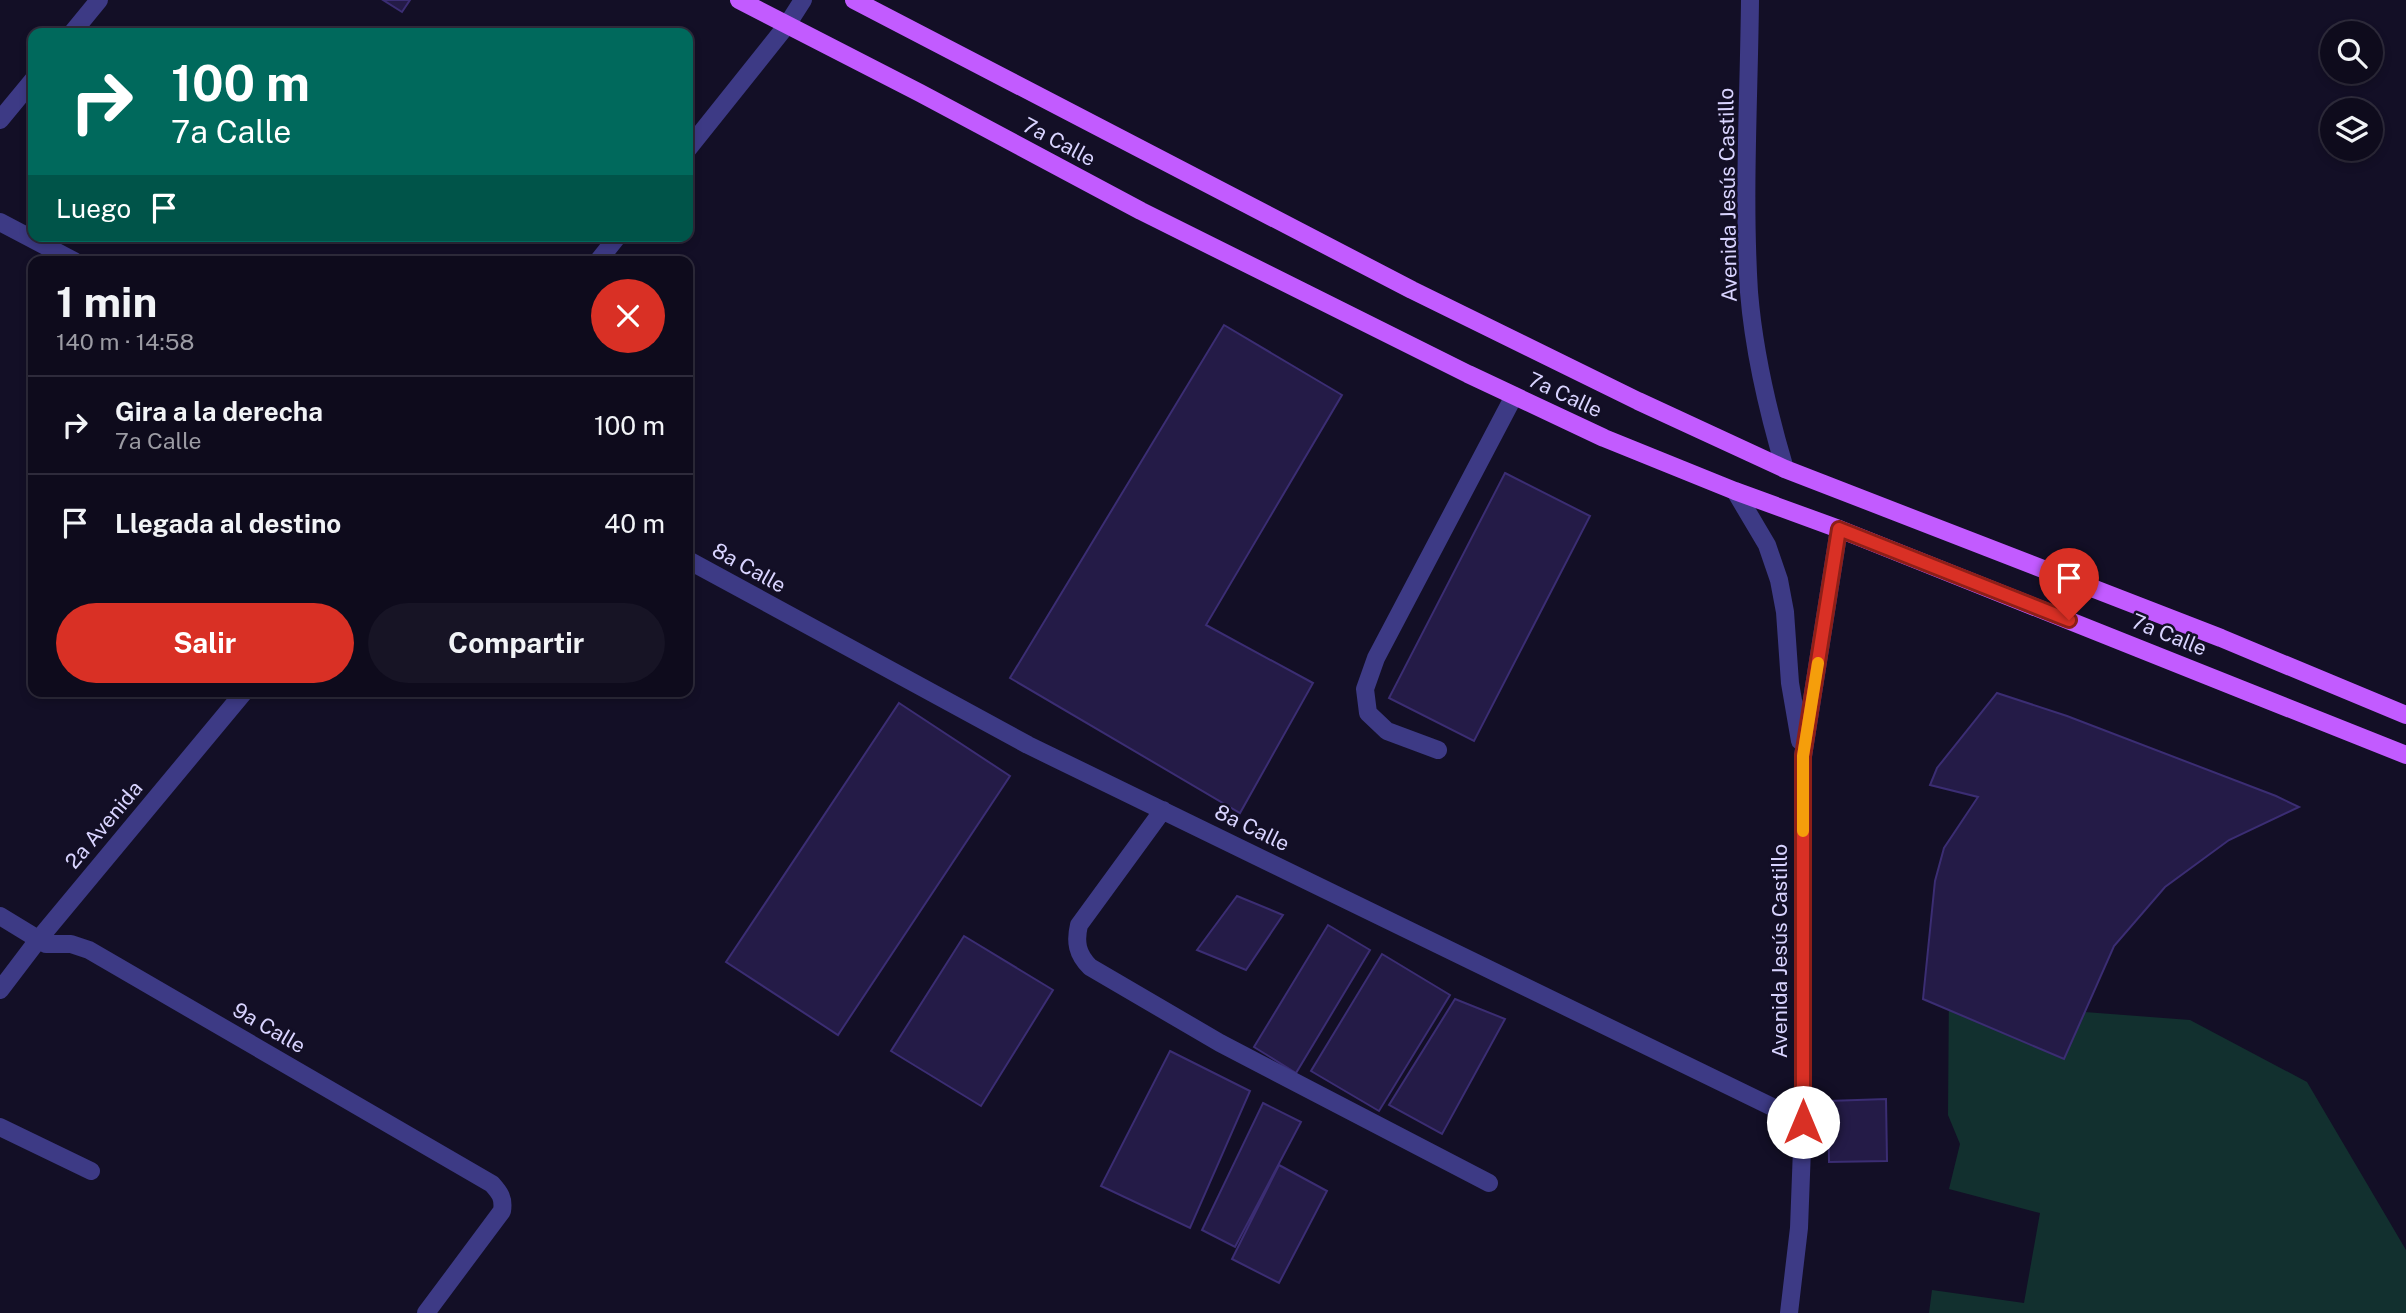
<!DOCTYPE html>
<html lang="es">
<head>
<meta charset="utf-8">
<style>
	body { margin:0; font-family:"Public Sans",sans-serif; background:#171425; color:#f1f3f6; height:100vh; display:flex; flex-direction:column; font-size:26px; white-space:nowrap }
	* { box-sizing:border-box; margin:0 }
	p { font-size:23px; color:#9b9ba3 }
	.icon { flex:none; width:38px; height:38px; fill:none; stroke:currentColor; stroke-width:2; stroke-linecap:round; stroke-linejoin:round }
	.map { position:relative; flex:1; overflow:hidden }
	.details { position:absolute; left:28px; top:256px; width:665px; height:441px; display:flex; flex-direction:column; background:#0e0b1c; border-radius:14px; box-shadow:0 4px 10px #0003,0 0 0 2px #2e2b3b }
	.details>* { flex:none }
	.banner { position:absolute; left:28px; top:28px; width:665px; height:214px; border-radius:14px; box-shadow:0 4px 10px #0003,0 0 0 2px #2e2b3b; background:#00695c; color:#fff; overflow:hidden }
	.fabs { position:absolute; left:2320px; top:21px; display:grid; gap:14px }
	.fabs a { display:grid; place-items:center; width:63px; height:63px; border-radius:50%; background:#0e0b1c; box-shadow:0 4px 10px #0003,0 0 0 2px #2e2b3b; font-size:35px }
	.pin { position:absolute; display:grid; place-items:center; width:60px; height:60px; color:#fff; margin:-72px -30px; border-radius:50% 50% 50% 0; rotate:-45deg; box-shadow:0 0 7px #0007 }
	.pin .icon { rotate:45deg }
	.me { position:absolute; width:77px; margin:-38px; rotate:0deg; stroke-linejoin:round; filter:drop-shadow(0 0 5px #0008) }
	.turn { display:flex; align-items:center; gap:24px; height:147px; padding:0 28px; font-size:32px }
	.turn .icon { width:91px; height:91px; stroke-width:2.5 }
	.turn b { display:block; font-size:49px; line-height:60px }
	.then { display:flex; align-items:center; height:66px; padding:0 28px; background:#0003; gap:14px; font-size:26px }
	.round { display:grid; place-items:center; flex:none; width:74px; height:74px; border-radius:37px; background:#171425 }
	.head { display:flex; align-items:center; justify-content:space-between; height:119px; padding:0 28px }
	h1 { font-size:42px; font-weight:700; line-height:52px }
	.cta { display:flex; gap:14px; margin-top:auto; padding:14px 28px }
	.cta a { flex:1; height:80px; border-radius:42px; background:#d93025; color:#fff; font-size:28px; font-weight:700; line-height:80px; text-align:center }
	.cta a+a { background:#171425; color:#f1f3f6 }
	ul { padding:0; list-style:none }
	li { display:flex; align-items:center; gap:21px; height:98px; padding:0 28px; border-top:2px solid #2e2b3b }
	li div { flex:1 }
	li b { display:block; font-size:26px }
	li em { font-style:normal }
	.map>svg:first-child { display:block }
	.green { fill:#12302f }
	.building { fill:#241b47; stroke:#3b2d73; stroke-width:2 }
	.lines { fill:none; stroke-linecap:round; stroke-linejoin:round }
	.service { stroke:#3d3a85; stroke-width:18 }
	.minor { stroke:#3d3a85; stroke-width:18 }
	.tertiary { stroke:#3d3a85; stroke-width:18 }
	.primary { stroke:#c25bff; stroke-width:18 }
	.route-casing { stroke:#8d1f18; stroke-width:18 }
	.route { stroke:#d93025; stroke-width:12 }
	.slow { stroke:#f59e0b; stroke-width:12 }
	.labels { text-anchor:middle; stroke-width:5; stroke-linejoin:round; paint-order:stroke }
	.street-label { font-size:21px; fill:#d9d4ff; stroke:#130f26 }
</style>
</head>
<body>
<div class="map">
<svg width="2406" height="1313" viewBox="0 0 2406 1313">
	<rect width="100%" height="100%" fill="#130f26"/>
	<path class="green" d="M1949,986L2018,1007L2190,1020L2307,1082L2406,1250V1313H1929L1932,1290L2024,1303L2040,1213L1949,1189L1960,1144L1948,1115Z"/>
	<path class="building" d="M383,0H410L402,12Z
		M1224,325L1342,395L1206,625L1313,683L1240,813L1010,678Z
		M1505,473L1590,516L1474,741L1389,698Z
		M1997,693L2067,716L2276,796L2299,807L2229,840L2165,887L2114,946L2064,1059L1923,999L1935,881L1944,848L1978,797L1930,785L1937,768Z
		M899,703L1010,776L838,1035L726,962Z
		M1237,896L1283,915L1246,970L1197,950Z
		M1328,925L1370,950L1296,1073L1254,1047Z
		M964,936L1053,990L981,1106L891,1051Z
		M1382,954L1450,995L1379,1111L1311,1071Z
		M1455,999L1505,1019L1442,1134L1389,1105Z
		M1170,1051L1250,1091L1190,1228L1101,1186Z
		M1886,1099L1887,1161L1829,1162L1828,1101Z
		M1263,1103L1301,1122L1235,1247L1202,1230Z
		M1279,1165L1327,1191L1279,1283L1232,1259Z"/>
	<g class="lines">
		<path class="service" d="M1438,750L1387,731L1368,713L1365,689L1376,658L1514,396
			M0,1127L91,1171"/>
		<path class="minor" d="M1750,0C1749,97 1743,196 1749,292C1754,353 1768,412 1785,469
			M72,33L99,0
			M0,120L33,80
			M688,149L787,25L803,0
			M0,222L74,261
			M598,261L618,236
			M688,560L1028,745L1803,1122
			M1163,810L1079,925C1075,942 1077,954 1090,967L1220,1043L1489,1183
			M0,916L46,944H71L89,950L492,1184C500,1193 504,1198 502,1211L426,1313
			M0,990L38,940L245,691"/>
		<path class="tertiary" d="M1735,491L1767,545L1779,580L1785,612L1790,683L1800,741
			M1789,1313L1799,1228L1803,1122V756L1839,529"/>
		<path class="primary" d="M739,0L920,93L1141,211L1468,374L1604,438L1735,491L1839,529L2406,755
			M854,0L1412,290L1638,401L1785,469L2221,638L2406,715"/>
	</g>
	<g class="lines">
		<g class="route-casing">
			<path id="route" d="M1803,1122V756L1839,529L2069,620"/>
		</g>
		<use href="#route" class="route"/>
		<path class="slow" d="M1803,831V756L1818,663"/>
	</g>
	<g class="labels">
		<g class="street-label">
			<text transform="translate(1059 142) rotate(28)" y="7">7a Calle</text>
			<text transform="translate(1728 195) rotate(-91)" y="7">Avenida Jesús Castillo</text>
			<text transform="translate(1565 395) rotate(25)" y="7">7a Calle</text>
			<text transform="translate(749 568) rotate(29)" y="7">8a Calle</text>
			<text transform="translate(2169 635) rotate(22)" y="7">7a Calle</text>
			<text transform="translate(104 825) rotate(-50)" y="7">2a Avenida</text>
			<text transform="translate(1252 828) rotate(26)" y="7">8a Calle</text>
			<text transform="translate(1780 951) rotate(-90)" y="7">Avenida Jesús Castillo</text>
			<text transform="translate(269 1028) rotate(30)" y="7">9a Calle</text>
		</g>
	</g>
</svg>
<div class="fabs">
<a><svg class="icon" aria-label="search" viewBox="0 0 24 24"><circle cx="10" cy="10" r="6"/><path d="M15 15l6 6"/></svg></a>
<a><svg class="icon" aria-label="layers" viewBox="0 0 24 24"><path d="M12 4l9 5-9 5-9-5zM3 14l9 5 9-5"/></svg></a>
</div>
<div class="pin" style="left:2069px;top:620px;background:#d93025"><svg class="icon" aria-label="arrive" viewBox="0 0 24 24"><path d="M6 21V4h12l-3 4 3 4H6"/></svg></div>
<svg class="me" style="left:1803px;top:1122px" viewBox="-20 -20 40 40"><circle r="19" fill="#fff"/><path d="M0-13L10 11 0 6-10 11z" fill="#d93025"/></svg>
<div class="banner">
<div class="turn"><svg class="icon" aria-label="right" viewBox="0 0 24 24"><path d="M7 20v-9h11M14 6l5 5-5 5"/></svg><div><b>100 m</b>7a Calle</div></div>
<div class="then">Luego<svg class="icon" aria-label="arrive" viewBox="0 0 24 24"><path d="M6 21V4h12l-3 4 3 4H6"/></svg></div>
</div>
<section class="details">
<div class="head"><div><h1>1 min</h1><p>140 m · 14:58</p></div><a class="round" style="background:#d93025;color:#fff"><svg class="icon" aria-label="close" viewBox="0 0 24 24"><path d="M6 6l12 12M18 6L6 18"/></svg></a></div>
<ul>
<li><svg class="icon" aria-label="right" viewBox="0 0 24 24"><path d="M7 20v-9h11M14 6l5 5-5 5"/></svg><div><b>Gira a la derecha</b><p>7a Calle</p></div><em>100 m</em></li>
<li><svg class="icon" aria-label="arrive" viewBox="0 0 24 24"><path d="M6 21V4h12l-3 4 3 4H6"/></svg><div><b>Llegada al destino</b></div><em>40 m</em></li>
</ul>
<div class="cta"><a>Salir</a><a>Compartir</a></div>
</section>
</div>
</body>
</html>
